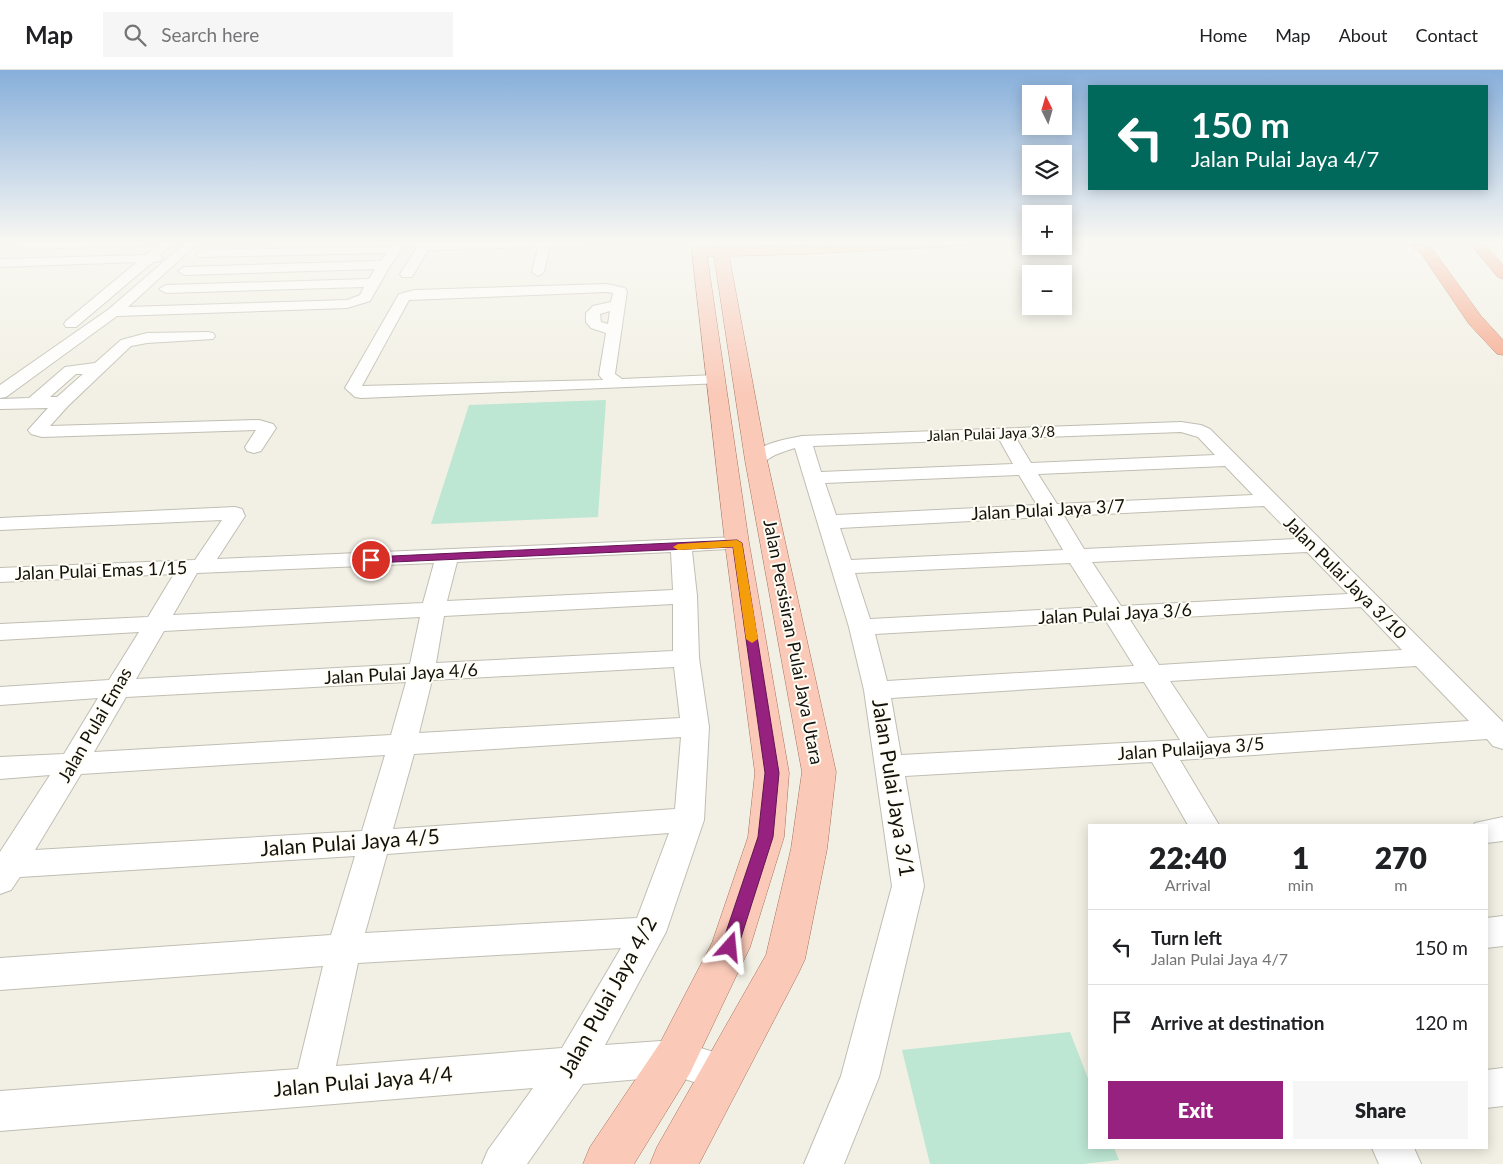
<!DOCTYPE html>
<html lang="en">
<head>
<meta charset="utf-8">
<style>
	body { margin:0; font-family:Lato,sans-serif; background:#f6f6f6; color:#202124; height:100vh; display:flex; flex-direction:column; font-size:19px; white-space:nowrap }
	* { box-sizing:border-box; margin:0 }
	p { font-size:16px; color:#757577 }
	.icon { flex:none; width:28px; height:28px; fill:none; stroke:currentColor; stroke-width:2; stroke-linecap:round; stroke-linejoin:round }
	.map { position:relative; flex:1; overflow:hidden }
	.panel { position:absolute; left:1088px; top:754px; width:400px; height:325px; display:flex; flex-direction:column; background:#fff; border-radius:0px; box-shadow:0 2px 12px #0003 }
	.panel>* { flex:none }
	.hud { position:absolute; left:1088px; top:15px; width:400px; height:105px; border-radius:0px; box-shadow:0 2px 12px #0003; background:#00695c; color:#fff; overflow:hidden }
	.needle { width:32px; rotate:355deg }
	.buttons { position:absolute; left:1022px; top:15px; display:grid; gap:10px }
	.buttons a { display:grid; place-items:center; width:50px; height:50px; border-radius:0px; background:#fff; box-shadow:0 2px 12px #0003; font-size:25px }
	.pin { position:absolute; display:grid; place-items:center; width:42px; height:42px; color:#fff; margin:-21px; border:2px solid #fff; border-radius:50%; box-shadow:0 1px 5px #0007 }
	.me { position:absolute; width:55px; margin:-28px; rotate:18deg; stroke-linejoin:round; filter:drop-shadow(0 0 4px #0008) }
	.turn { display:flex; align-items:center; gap:18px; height:105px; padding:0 20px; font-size:22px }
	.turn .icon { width:65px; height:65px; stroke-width:2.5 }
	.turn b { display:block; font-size:35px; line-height:42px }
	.eta { display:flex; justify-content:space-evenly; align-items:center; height:85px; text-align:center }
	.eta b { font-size:30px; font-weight:800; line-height:35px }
	.cta { display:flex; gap:10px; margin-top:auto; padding:10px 20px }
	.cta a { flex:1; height:58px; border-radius:0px; background:#96217e; color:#fff; font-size:20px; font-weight:800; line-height:58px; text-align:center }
	.cta a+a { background:#f6f6f6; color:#202124 }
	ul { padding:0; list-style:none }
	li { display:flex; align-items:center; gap:15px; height:75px; padding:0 20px; border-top:1px solid #e0e0e0 }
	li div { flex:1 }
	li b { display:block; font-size:19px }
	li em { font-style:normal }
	header { display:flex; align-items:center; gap:30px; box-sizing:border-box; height:70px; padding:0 25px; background:#fff; border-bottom:1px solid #e0e0e0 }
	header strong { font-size:24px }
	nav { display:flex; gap:28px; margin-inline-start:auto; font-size:18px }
	.search { width:350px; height:45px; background:#f6f6f6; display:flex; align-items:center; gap:12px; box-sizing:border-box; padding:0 18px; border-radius:0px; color:#757577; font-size:19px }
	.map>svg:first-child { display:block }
	.green { fill:#bde6d3 }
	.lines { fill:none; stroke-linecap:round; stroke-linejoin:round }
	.minor-casing { stroke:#c0beb3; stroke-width:2 }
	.major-casing { stroke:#a6715d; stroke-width:1 }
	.highway-casing { stroke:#a6715d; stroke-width:1 }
	.minor { fill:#fff; fill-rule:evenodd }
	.major { fill:#fac9b8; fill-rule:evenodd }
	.highway { fill:#f6a588; fill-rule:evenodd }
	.route { fill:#96217e; stroke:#621552 }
	.slow { fill:#f59e0b }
	.labels { text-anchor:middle; stroke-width:4; stroke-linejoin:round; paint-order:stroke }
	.far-street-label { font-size:15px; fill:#12110d; stroke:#fffdf4 }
	.street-label { font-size:18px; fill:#12110d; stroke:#fffdf4 }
	.near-street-label { font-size:21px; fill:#12110d; stroke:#fffdf4 }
</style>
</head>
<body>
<header>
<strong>Map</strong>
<div class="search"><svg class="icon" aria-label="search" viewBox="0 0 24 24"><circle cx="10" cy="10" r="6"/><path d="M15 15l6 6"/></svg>Search here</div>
<nav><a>Home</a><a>Map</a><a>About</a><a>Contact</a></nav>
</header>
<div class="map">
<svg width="1503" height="1094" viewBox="0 0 1503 1094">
	<rect width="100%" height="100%" fill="#f2f0e4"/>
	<path class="green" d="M606,330L598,447L431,454L469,335Z
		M1070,962L1089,1011V1078H1114L1119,1090L1083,1094H930L902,980Z"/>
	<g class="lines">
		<g class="minor-casing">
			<path id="minor" d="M26,172H147L141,176L22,179L20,176Z
				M162,172H175L160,185L162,188L160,191L153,192L76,257H66L64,254L66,251L137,192L0,197V189L146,185Z
				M186,172H199L128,237L347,230L360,225L364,217L166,223L159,219L166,215L369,209L375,199L184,205L178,201L184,197L380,191L387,183L198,187L196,184L202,180L391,177L395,172H407L390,196L370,231L347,238L117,246L6,327L0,328V315L109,239Z
				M424,172H585L579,176H550L544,202L538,206L532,202L538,177L428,180L412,207H402L400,204L420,173Z
				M607,214L625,218L627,221L615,304L622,309L716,305L722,307L724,310L722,313L361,328L355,327L345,318L399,224L415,220ZM607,222L613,223L611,232L593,236L586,243V252L591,258L606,263L599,305L603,310L362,316L409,230ZM610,241L608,254L601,252L600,244Z
				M208,262L213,263L215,266L213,269L147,273L131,276L68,336L50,356L259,350L273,354L276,358L261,381L254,383L247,381L245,377L256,360L42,367L31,364L28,360L48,338L0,339V329L29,328L65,297L95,293L121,270L147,263ZM76,304H83L57,327H50Z
				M1181,352L1201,355L1210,359L1503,652V679L1493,676L1487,669L1180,690L1219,755H1188L1152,692L905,706L924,816L879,1007L844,1094H804L841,1006L892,816L864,620L849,557L795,378C788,380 782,382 775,385C765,390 761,397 749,394L747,390C759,373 783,370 802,366ZM1181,362L1198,367L1215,385L1031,393L1016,368ZM999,369L1013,394L821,402L813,376ZM1225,396L1253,425L1057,434L1038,404ZM1019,405L1037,435L836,445L825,413ZM1264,436L1296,469L1084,479L1064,446ZM1044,447L1063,480L851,490L840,458ZM1307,482L1348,524L1121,536L1092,492ZM1070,493L1098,537L870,549L855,503ZM1361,537L1402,580L1159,595L1130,550ZM1106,551L1134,596L887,611L875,564ZM1416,596L1469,651L1208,668L1170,611ZM1144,612L1180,670L901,685L891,628Z
				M235,437L242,439L245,446L217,489L737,467L745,468L748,473L745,478L692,481L697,526L699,588L709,657L704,750L666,862L605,975L675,970L736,989L742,1002L736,1015L723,1021L675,1006L583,1014L527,1094H482L488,1080L533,1018L0,1061V1021L298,999L323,896L0,920V888L331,865L355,786L20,807L11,820L0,824V782L50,705L0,709V687L64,684L98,628L0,635V617L109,610L139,562L0,570V554L148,547L174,504L0,512V498L195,490L222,450L0,460V448ZM671,482L673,520L447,531L457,492ZM434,493L423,533L173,545L197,503ZM673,534V581L436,593L444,546ZM420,547L410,594L136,609L164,561ZM674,597L680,648L419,663L432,610ZM406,612L391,665L94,682L126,627ZM681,667L675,739L393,759L414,684ZM385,685L362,761L35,780L81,704ZM669,763L637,848L365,863L387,784ZM621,878L562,978L336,996L358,893Z
				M1503,747V771L1486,773V755H1474L1475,753Z
				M1503,846V876L1486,878V848Z
				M1503,998V1036L1486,1038V1000Z
				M1372,1078H1414L1421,1094H1379Z"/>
		</g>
		<g class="major-casing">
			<path id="major" d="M691,172H705L706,178L713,177L712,172H726L727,177L882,172H968L961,176L803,184L729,186L767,390L836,702L827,779L805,889L799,902L699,1094H650L657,1077L766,885L791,779L802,702L745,390L714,186H707L749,473L789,703L784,767L750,877L690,1003L634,1094H583L590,1077L660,973L712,873L748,767L755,703L725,473Z"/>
		</g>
		<g class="highway-casing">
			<path id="highway" d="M1405,172H1422L1431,177L1481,246L1503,270V285L1497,284L1469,254L1421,183Z
				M1469,172H1483L1503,195V209L1498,207Z"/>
		</g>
		<use href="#minor" class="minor"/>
		<use href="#major" class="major"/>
		<use href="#highway" class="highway"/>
	</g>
	<linearGradient id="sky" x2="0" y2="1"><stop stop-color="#87afdb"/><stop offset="0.53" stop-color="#f9f8f3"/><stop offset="1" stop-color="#f9f8f3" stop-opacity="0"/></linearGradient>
	<rect width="1503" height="325" fill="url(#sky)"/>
	<path class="route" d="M737,470L742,473L779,703L773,767L738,877L735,882L730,885L724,882L721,877L758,767L765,703L733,477L371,493L366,490L371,487Z"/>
	<path class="slow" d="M737,470L742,473L758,569L752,573L746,569L733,477L678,480L673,477L678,474Z"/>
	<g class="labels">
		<g class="far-street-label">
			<text transform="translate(991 364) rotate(-2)" y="5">Jalan Pulai Jaya 3/8</text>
		</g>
		<g class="street-label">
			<text transform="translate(1048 440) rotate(-3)" y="6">Jalan Pulai Jaya 3/7</text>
			<text transform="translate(101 501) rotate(-2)" y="6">Jalan Pulai Emas 1/15</text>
			<text transform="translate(1345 508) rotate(45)" y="6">Jalan Pulai Jaya 3/10</text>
			<text transform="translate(1115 544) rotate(-3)" y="6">Jalan Pulai Jaya 3/6</text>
			<text transform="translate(793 572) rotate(79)" y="6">Jalan Persisiran Pulai Jaya Utara</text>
			<text transform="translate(401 604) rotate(-3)" y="6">Jalan Pulai Jaya 4/6</text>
			<text transform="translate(95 655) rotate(-60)" y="6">Jalan Pulai Emas</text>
			<text transform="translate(1191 679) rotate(-4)" y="6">Jalan Pulaijaya 3/5</text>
		</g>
		<g class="near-street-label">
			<text transform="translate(893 718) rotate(81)" y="7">Jalan Pulai Jaya 3/1</text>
			<text transform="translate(350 773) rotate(-4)" y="7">Jalan Pulai Jaya 4/5</text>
			<text transform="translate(608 927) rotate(-61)" y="7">Jalan Pulai Jaya 4/2</text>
			<text transform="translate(363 1012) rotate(-5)" y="7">Jalan Pulai Jaya 4/4</text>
		</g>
	</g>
</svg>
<div class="buttons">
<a><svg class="needle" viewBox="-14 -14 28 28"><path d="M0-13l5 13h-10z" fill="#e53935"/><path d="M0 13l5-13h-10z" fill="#757577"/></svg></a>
<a><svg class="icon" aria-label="layers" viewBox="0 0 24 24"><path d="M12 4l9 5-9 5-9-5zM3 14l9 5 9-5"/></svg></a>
<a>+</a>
<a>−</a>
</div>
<div class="pin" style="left:371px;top:490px;background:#d93025"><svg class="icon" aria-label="arrive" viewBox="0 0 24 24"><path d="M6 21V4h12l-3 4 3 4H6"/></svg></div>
<svg class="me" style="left:730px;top:877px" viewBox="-20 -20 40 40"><path d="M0-17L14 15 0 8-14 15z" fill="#96217e" stroke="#fff" stroke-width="4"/></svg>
<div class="hud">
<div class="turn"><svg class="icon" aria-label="left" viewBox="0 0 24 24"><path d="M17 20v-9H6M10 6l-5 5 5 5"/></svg><div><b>150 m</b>Jalan Pulai Jaya 4/7</div></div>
</div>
<section class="panel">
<div class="eta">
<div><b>22:40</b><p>Arrival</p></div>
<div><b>1</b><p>min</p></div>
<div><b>270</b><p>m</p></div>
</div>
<ul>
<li><svg class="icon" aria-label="left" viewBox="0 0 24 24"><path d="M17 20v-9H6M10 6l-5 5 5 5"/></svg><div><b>Turn left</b><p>Jalan Pulai Jaya 4/7</p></div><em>150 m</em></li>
<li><svg class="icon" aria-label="arrive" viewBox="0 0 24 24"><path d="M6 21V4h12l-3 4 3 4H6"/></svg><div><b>Arrive at destination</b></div><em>120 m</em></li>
</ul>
<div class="cta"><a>Exit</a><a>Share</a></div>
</section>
</div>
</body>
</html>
